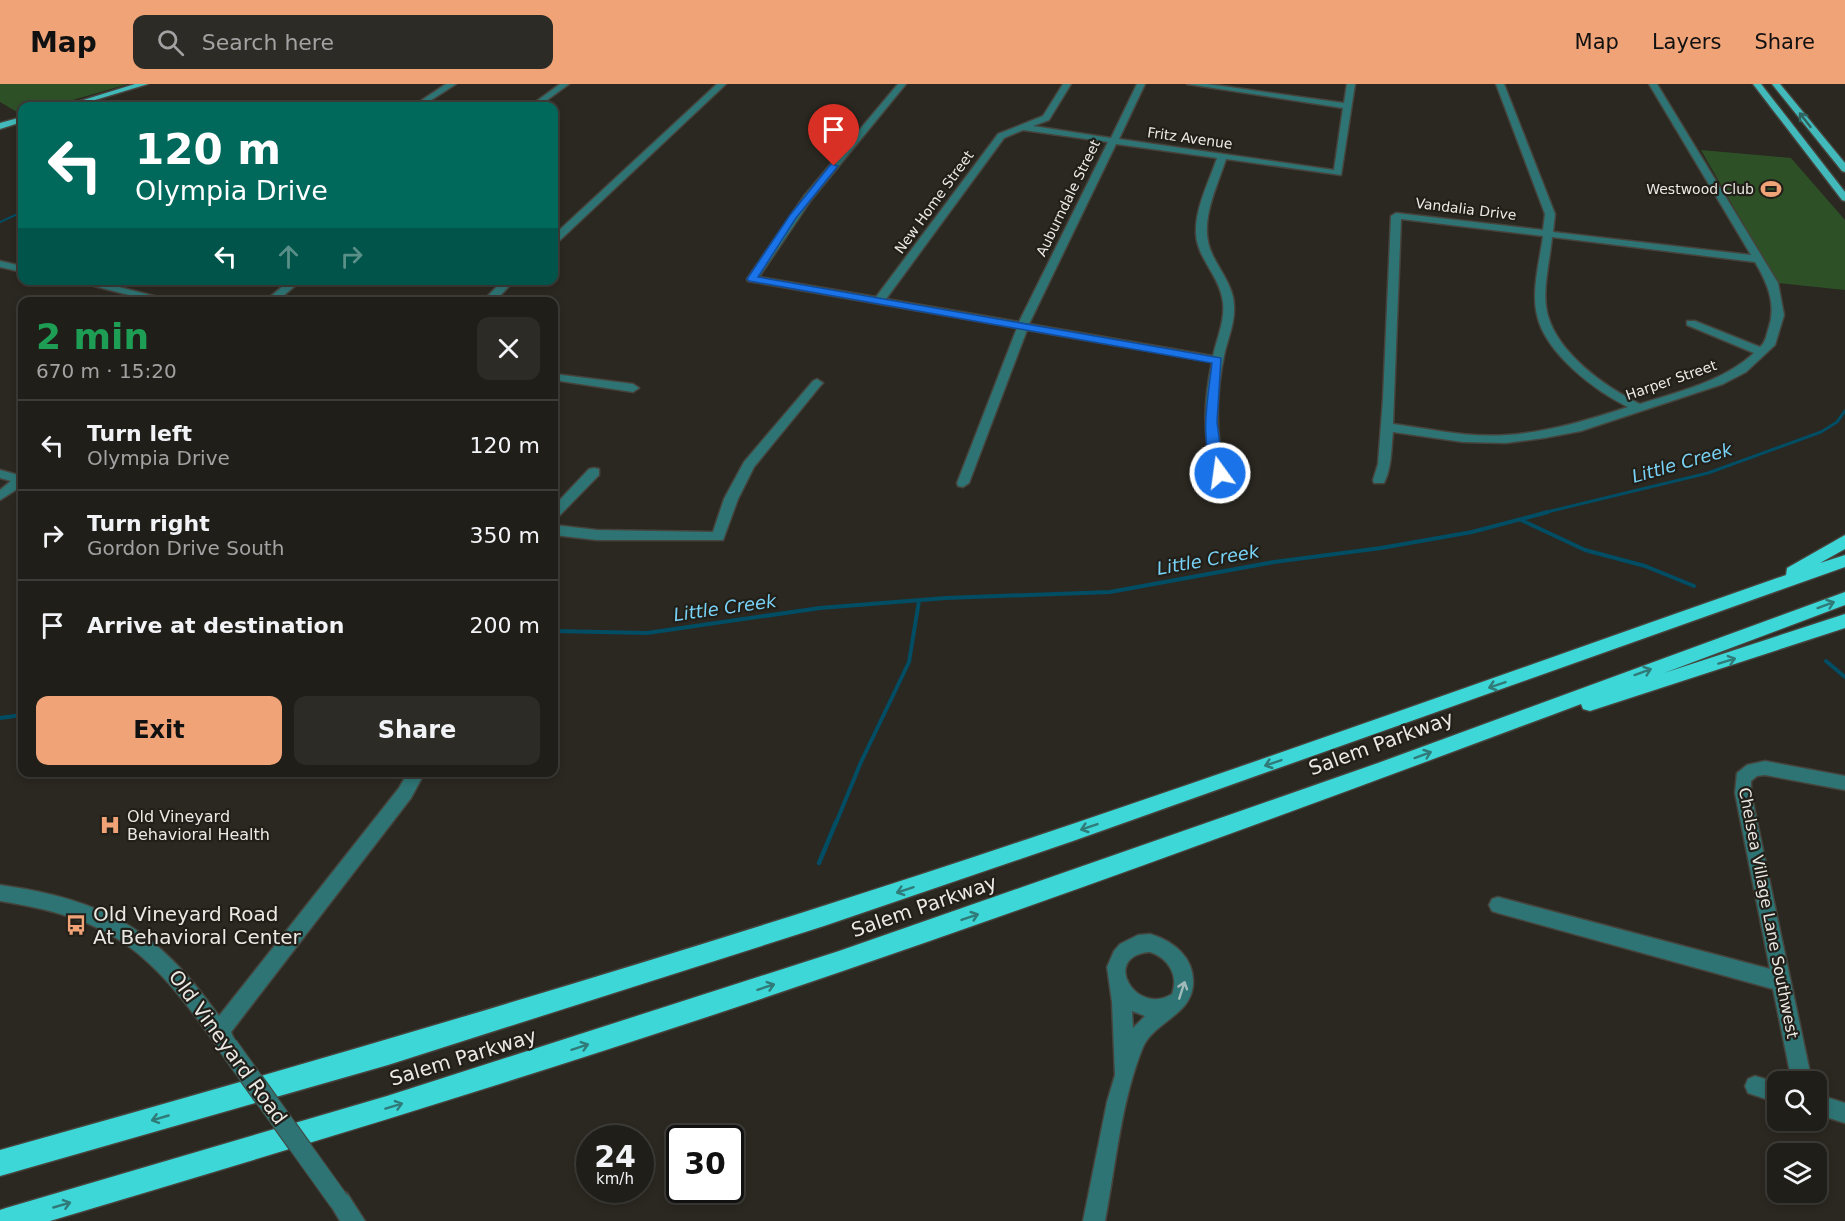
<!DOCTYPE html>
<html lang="en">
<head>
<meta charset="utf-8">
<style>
	body { margin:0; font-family:"DejaVu Sans",sans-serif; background:#2d2b26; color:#f1f3f6; height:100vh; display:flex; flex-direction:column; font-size:22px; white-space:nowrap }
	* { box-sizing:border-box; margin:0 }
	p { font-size:20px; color:#a2a2a2 }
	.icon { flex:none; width:33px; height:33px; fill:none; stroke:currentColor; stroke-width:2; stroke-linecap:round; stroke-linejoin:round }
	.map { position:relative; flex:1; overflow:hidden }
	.panel { position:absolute; left:18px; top:213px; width:540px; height:480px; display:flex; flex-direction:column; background:#201e19; border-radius:12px; box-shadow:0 3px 9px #0003,0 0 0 2px #3d3c38 }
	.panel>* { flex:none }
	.hud { position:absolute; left:18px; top:18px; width:540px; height:183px; border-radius:12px; box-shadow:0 3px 9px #0003,0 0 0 2px #3d3c38; background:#00695c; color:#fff; overflow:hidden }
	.controls { position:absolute; left:1767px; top:987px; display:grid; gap:12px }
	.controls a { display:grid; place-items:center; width:60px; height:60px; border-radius:12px; background:#201e19; box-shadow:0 3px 9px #0003,0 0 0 2px #3d3c38; font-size:30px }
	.speed { position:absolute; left:576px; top:1041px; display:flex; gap:12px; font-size:30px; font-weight:700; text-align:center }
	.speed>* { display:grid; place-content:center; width:78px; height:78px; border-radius:50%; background:#201e19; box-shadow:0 3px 9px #0003,0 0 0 2px #3d3c38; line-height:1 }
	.speed small { font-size:15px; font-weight:400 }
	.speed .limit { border:3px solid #111; border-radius:9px; background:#fff; color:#111 }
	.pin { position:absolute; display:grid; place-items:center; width:51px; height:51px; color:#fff; margin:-62px -26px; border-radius:50% 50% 50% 0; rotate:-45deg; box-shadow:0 0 6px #0007 }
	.pin .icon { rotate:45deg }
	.me { position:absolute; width:66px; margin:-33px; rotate:346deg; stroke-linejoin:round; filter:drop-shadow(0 0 4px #0008) }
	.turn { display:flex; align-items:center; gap:21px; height:126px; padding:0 18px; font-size:27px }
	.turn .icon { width:78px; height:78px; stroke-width:2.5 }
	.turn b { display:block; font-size:42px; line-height:51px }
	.lanes { display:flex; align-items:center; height:57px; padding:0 18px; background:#0003; justify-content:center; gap:30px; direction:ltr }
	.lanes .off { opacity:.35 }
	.round { display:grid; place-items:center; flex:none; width:63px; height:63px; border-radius:12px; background:#2d2b26 }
	.headline { display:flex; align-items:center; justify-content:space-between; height:102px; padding:0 18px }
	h1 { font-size:36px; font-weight:700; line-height:45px; color:#1e9e55 }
	.cta { display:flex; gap:12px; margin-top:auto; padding:12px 18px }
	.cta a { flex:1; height:69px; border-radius:12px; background:#efa377; color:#111; font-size:24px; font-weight:700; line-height:69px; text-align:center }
	.cta a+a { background:#2d2b26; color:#f1f3f6 }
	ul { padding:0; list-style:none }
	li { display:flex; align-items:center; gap:18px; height:90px; padding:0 18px; border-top:2px solid #3d3c38 }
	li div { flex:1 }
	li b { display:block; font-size:22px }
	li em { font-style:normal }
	header { display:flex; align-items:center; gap:36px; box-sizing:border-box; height:84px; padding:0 30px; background:#efa377; color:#111 }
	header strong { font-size:28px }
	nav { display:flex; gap:33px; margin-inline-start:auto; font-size:21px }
	.search { width:420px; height:54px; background:#2d2b26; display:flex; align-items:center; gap:15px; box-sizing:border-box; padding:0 21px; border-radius:12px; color:#a2a2a2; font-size:22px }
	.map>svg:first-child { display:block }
	.green { fill:#2e5027 }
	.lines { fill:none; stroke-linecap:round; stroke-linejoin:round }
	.stream-far3 { stroke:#004d64; stroke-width:2 }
	.stream-far2 { stroke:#004d64; stroke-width:3 }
	.stream-far1 { stroke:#004d64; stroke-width:4 }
	.stream { stroke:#004d64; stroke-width:4.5 }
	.minor-casing { stroke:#46433c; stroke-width:3 }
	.major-casing { stroke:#46433c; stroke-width:3 }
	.highway-casing { stroke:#46433c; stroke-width:3 }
	.minor { fill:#2e7474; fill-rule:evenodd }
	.major { fill:#42babb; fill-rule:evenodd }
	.highway { fill:#3ed7d8; fill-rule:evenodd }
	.minor-bridge-casing { stroke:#46433c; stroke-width:22; stroke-linecap:butt }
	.minor-bridge { stroke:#2e7474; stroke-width:20 }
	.oneway { stroke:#306461 }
	.oneway2 { stroke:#307a78 }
	.oneway3 { stroke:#9fbab8 }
	.route { fill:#1a73e8; stroke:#114b97; stroke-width:1.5 }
	.labels { text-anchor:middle; stroke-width:4.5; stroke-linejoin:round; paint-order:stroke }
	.far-street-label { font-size:14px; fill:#ebe9e5; stroke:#221e18 }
	.far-poi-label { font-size:14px; fill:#ebe9e5; stroke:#221e18; text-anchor:end }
	.poi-label { font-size:16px; fill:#ebe9e5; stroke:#221e18; text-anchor:start }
	.street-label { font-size:16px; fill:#ebe9e5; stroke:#221e18 }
	.water-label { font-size:18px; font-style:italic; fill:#78d2f5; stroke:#221e18 }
	.near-street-label { font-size:20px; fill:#ebe9e5; stroke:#221e18 }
	.near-poi-label { font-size:20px; fill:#ebe9e5; stroke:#221e18; text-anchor:start }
</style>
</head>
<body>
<header>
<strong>Map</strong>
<div class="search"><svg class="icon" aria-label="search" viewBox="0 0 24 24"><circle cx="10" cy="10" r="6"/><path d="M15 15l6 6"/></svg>Search here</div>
<nav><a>Map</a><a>Layers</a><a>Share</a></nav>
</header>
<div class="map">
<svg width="1845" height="1137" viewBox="0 0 1845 1137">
	<rect width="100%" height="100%" fill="#2b2821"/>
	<path class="green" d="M0,0H128L52,22H22V31L0,18Z
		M1701,66L1791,74L1845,136V206L1777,199Z"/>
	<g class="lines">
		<path class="stream-far3" d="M0,138L22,128"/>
		<path class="stream-far2" d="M1543,429L1708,389L1821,348L1837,338L1845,327"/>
		<path class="stream-far1" d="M1521,436L1585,466L1645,482L1694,502
			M554,547L647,549L820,524L946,514L1110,508L1274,478L1381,464L1472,448L1548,428
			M1826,577L1845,593
			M0,634L22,631
			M836,739L861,678L909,578L919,517"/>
		<path class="stream" d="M819,779L836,738"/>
		<g class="minor-casing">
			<path id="minor" d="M446,0H456L422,22H413Z
				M560,0H569L539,22H530Z
				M717,0H726L558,158L554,159V151Z
				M898,0H906L811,116L759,193L876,213L998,50L1043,32L1063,0H1071L1049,36L1033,42L1111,54L1137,0H1145L1119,55L1334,86L1343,24L1187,0H1208L1344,19L1347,0H1355L1341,91L1226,75C1216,106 1197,141 1213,172C1221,188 1234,204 1234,222C1235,237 1229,252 1225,267C1216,308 1214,349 1226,389L1225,392L1220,393L1214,389C1202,352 1204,316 1212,278L1027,246L969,399L963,403L958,402L957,399L1017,244L748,197L747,195L804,112ZM1023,46L1108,58L1019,238L886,215L1004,54ZM1116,60L1217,74C1209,98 1195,124 1196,150C1197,173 1218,191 1222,213C1227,233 1217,253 1213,272L1029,240Z
				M1496,0H1504L1555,130L1553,148L1751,171L1649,0H1657L1778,199L1784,231L1775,261L1746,288L1723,300L1581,347L1544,354L1506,359L1463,358L1393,348C1391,365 1392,383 1384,399H1374L1373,396L1378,380L1383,315L1391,132L1396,129L1543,146L1545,130ZM1401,135L1543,152C1540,176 1531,206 1537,231C1545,269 1595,307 1628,323C1588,336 1549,348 1507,351C1469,354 1431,345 1393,340ZM1552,153L1755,178C1768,200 1777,221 1768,246C1766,253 1765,259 1760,263L1695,237H1687V241L1754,269C1722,298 1680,307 1640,320C1605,303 1559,270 1548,232C1541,209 1550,177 1552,153Z
				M0,177L22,182V188L0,183Z
				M71,196H92L177,218H156Z
				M290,196H302L276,218H264Z
				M503,196H515L494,218H482Z
				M554,290L633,300L639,304L633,308L554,296Z
				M817,295L823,299L821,301L754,383L738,415L723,456H597L554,451V441L597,446L713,448L724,415L744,378L813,297Z
				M594,384L599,385V391L559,432L554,433V422L589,385Z
				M0,386L22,392V402L0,416V406L11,397L0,394Z
				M1765,677L1845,692V706L1765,691L1757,692L1751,697V709L1812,998H1792L1773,905L1498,829L1492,827L1489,821L1492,815L1498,813L1770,885L1735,709L1737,689L1747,681Z
				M408,688H425L411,714L231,948L234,955L231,962L224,965L217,962C151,869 116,835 0,817V801C105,816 157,845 219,932L399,704Z
				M1150,850C1174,857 1195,874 1193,901C1191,931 1154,938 1143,963C1121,1017 1116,1080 1105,1137H1083L1107,1018L1115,991L1112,918L1107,883L1114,867L1120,860L1138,851ZM1150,868C1168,874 1179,891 1172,910C1136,933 1100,872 1150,868ZM1132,927L1145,932L1133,944Z
				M1755,992L1778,999V1019L1748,1009L1745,1002L1748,995Z
				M1816,1010L1845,1019V1039L1816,1030Z
				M339,1106L347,1109L365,1137H340L328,1117L331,1109Z"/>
		</g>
		<g class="major-casing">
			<path id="major" d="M135,0H148L75,22H64Z
				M1753,0H1761L1845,108V117L1842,116Z
				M1772,0H1780L1845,79V88L1842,87Z
				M22,33V38L0,45V39Z"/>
		</g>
		<g class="highway-casing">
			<path id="highway" d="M1845,451V465L1820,479L1845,471V483L1073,757L824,842L388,981L0,1092V1066C276,989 550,909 823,822C1146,719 1466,603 1786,491L1787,484Z
				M1845,508V521L1664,589L1845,530V544L1590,627L1583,625L1581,620C1335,712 1088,803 840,888C579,978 315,1058 50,1137H0V1126L6,1124L387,1012L839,867L1378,679Z"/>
		</g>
		<use href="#minor" class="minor"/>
		<use href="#major" class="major"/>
		<use href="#highway" class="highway"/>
		<g class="minor-bridge-casing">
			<path id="minor-bridge" d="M228,962L339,1117"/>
		</g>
		<use href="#minor-bridge" class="minor-bridge"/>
	</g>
	<defs><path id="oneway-shaft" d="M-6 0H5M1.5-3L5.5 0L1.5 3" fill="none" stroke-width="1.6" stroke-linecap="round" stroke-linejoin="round" transform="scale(1.5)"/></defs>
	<use class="oneway" href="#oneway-shaft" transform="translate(1805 36) rotate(-128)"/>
	<g class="oneway2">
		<use href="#oneway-shaft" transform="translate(1826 521) rotate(-20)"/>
		<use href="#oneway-shaft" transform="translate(1727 577) rotate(-17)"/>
		<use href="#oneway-shaft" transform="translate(1643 588) rotate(-20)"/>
		<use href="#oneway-shaft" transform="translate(1497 601) rotate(161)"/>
		<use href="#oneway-shaft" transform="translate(1423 671) rotate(-20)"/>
		<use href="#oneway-shaft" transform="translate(1273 679) rotate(161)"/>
		<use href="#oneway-shaft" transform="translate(1089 743) rotate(161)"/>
		<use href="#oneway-shaft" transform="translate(905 806) rotate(162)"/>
		<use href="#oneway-shaft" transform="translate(970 833) rotate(-19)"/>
		<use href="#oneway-shaft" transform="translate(766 903) rotate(-18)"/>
		<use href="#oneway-shaft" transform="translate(580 963) rotate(-18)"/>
		<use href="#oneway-shaft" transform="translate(394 1022) rotate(-17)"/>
		<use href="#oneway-shaft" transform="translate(160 1034) rotate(164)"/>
		<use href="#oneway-shaft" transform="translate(62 1121) rotate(-16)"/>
	</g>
	<use class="oneway3" href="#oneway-shaft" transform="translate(1182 906) rotate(-72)"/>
	<path class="route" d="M831,80L838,82L796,134L758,193L1221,274L1217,338L1224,392H1216C1198,358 1208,315 1212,279L749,197L747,195L790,131Z"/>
	<defs>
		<g id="stadium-bare" transform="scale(1.62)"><path d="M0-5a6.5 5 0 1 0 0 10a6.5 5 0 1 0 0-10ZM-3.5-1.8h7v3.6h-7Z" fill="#efa377" stroke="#221e18" stroke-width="2.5" paint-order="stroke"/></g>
		<g id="hospital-bare" transform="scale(1.62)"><path d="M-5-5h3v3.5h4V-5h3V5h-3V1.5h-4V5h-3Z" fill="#efa377" stroke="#221e18" stroke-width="2.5" paint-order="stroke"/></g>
		<g id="bus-bare" transform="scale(1.62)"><path d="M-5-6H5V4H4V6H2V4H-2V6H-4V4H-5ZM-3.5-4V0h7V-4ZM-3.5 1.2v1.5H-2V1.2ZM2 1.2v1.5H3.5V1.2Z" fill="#efa377" stroke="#221e18" stroke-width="2.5" paint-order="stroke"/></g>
	</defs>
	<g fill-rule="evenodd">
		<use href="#stadium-bare" x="1771" y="105"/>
		<use href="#hospital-bare" x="110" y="741"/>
		<use href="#bus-bare" x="76" y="841"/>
	</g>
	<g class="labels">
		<g class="far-street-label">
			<text transform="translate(1190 54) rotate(8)" y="5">Fritz Avenue</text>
			<text transform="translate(1068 114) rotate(-64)" y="5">Auburndale Street</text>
			<text transform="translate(934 118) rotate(-54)" y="5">New Home Street</text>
			<text transform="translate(1466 125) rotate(7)" y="5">Vandalia Drive</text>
			<text transform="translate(1671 296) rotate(-19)" y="5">Harper Street</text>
		</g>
		<g class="far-poi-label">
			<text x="1754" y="110">Westwood Club</text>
		</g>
		<g class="poi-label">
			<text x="127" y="738">Old Vineyard<tspan x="127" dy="18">Behavioral Health</tspan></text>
		</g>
		<g class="street-label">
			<text transform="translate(1769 829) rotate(79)" y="6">Chelsea Village Lane Southwest</text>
		</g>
		<g class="water-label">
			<text transform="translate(1682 379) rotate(-16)" y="6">Little Creek</text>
			<text transform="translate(1208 476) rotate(-10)" y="6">Little Creek</text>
			<text transform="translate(725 524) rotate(-8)" y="6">Little Creek</text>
		</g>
		<g class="near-street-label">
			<text transform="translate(1381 659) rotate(-20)" y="7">Salem Parkway</text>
			<text transform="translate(924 822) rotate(-19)" y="7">Salem Parkway</text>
			<text transform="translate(228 963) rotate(54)" y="7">Old Vineyard Road</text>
			<text transform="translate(463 973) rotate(-17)" y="7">Salem Parkway</text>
		</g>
		<g class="near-poi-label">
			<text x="93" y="837">Old Vineyard Road<tspan x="93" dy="23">At Behavioral Center</tspan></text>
		</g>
	</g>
</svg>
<div class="controls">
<a><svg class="icon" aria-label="search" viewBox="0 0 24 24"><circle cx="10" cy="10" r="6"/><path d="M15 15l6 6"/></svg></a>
<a><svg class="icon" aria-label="layers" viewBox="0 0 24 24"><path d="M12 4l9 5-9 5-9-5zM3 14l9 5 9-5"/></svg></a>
</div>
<div class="speed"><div>24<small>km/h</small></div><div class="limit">30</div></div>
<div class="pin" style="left:834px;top:82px;background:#d93025"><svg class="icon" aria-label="arrive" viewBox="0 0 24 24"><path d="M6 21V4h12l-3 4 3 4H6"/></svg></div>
<svg class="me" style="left:1220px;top:389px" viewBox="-20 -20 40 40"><circle r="17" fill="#1a73e8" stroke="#fff" stroke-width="3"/><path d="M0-11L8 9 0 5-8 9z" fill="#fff"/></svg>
<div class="hud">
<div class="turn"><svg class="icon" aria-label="left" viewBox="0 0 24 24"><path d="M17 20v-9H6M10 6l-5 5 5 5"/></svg><div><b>120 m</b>Olympia Drive</div></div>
<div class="lanes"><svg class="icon" aria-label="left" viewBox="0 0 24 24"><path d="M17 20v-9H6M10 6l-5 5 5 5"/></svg><svg class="icon off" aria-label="ahead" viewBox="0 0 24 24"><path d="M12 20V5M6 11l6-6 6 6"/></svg><svg class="icon off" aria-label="right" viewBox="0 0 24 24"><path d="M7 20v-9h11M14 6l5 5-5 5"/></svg></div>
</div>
<section class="panel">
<div class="headline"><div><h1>2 min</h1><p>670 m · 15:20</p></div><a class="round"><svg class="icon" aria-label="close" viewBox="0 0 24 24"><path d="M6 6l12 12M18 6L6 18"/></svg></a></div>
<ul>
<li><svg class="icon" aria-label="left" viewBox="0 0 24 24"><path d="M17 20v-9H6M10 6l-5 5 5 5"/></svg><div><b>Turn left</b><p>Olympia Drive</p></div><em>120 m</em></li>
<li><svg class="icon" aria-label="right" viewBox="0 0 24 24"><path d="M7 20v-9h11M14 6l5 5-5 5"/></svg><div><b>Turn right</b><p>Gordon Drive South</p></div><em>350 m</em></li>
<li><svg class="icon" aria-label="arrive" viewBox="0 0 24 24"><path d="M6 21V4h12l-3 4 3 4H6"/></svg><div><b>Arrive at destination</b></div><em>200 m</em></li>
</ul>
<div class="cta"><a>Exit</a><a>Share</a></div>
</section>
</div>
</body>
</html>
